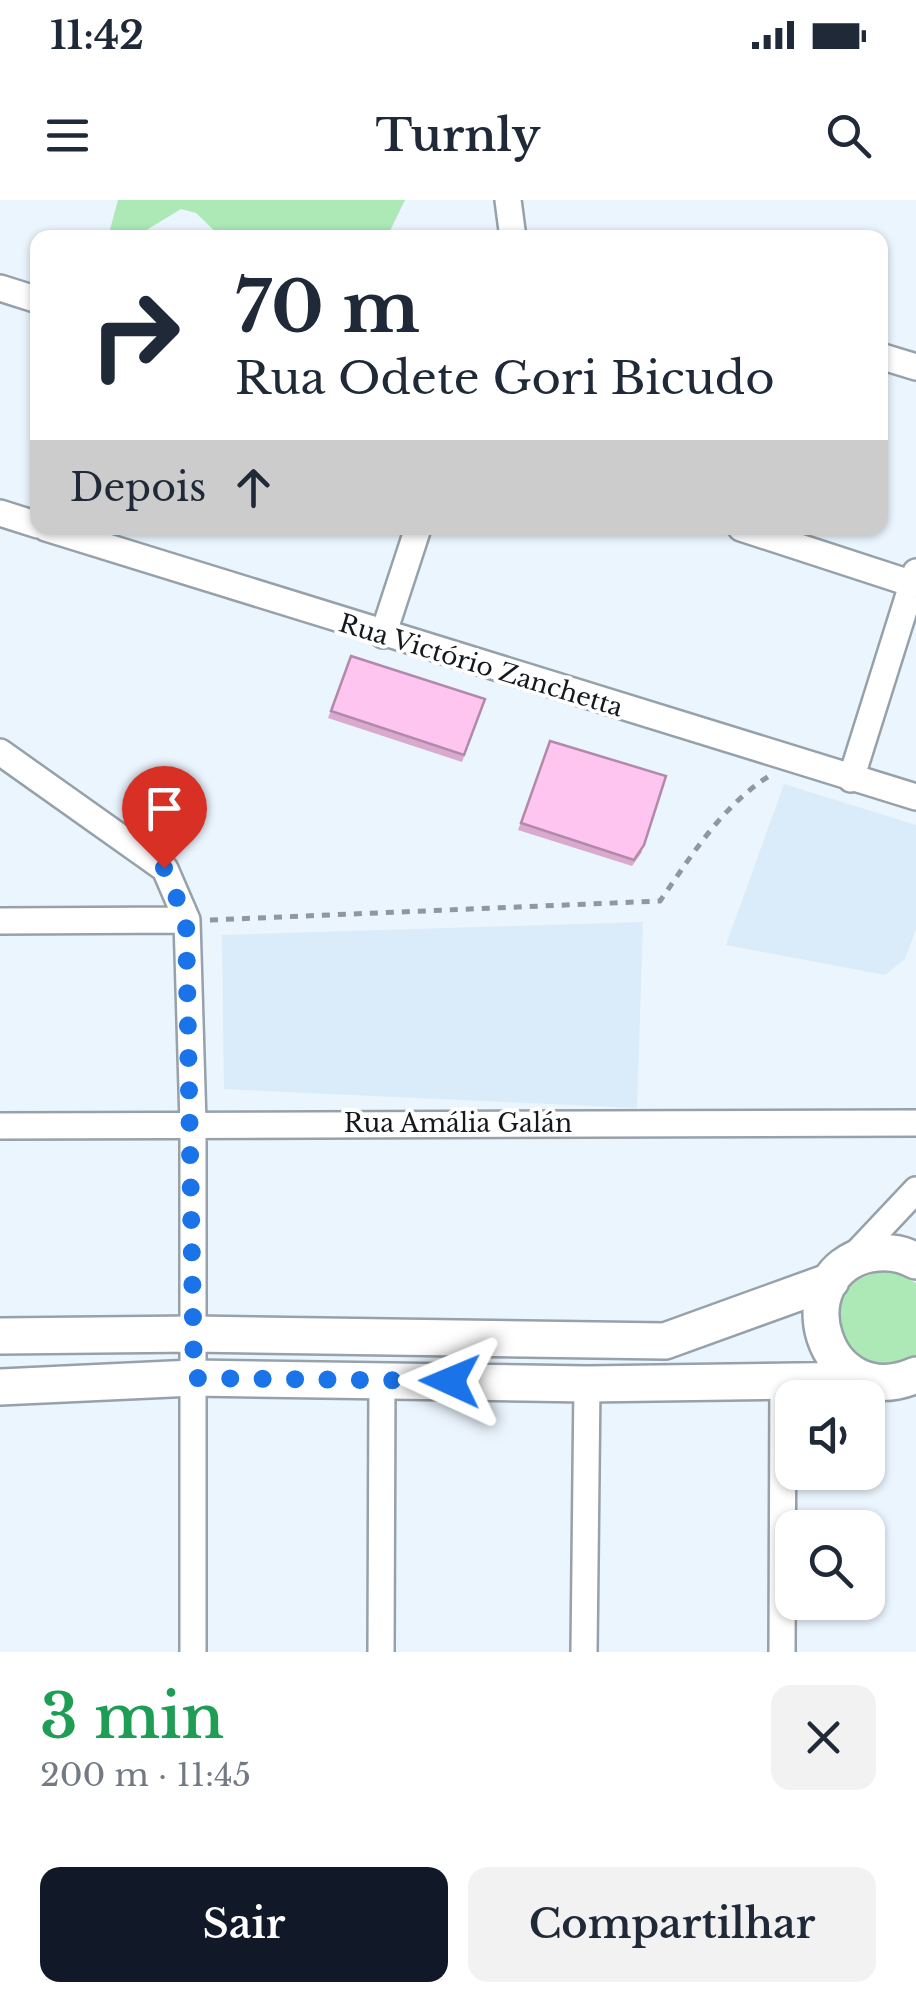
<!DOCTYPE html>
<html lang="pt">
<head>
<meta charset="utf-8">
<style>
	body { margin:0; font-family:"Libre Baskerville",serif; background:#f2f2f3; color:#1f2937; height:100vh; display:flex; flex-direction:column; font-size:38px; white-space:nowrap }
	* { box-sizing:border-box; margin:0 }
	p { font-size:32px; color:#747a83 }
	.icon { flex:none; width:55px; height:55px; fill:none; stroke:currentColor; stroke-width:2; stroke-linecap:round; stroke-linejoin:round }
	.map { position:relative; height:1452px; overflow:hidden }
	.panel { display:flex; flex-direction:column; background:#fff; flex:1 }
	.panel>* { flex:none }
	.hud { position:absolute; left:30px; top:30px; width:858px; height:305px; border-radius:20px; box-shadow:0 2px 8px #0004; background:#fff; color:#1f2937; overflow:hidden }
	.tools { position:absolute; left:775px; top:1180px; display:grid; gap:20px }
	.tools a { display:grid; place-items:center; width:110px; height:110px; border-radius:20px; background:#fff; box-shadow:0 2px 8px #0004; font-size:50px }
	.pin { position:absolute; display:grid; place-items:center; width:85px; height:85px; color:#fff; margin:-102px -42px; border-radius:50% 50% 50% 0; rotate:-45deg; box-shadow:0 0 10px #0007 }
	.pin .icon { rotate:45deg }
	.me { position:absolute; width:110px; margin:-55px; rotate:271deg; stroke-linejoin:round; filter:drop-shadow(0 0 8px #0008) }
	.turn { display:flex; align-items:center; gap:35px; height:210px; padding:0 40px; font-size:45px }
	.turn .icon { width:130px; height:130px; stroke-width:2.5 }
	.turn b { display:block; font-size:70px; line-height:85px }
	.then { display:flex; align-items:center; height:95px; padding:0 40px; background:#0003; gap:20px; font-size:38px }
	.round { display:grid; place-items:center; flex:none; width:105px; height:105px; border-radius:20px; background:#f2f2f3 }
	.summary { display:flex; align-items:center; justify-content:space-between; height:170px; padding:0 40px }
	h1 { font-size:60px; font-weight:600; line-height:75px; color:#1e9e55 }
	.cta { display:flex; gap:20px; margin-top:auto; padding:20px 40px }
	.cta a { flex:1; height:115px; border-radius:20px; background:#111827; color:#fff; font-size:40px; font-weight:600; line-height:115px; text-align:center }
	.cta a+a { background:#f2f2f3; color:#1f2937 }
	.status { display:flex; justify-content:space-between; align-items:center; height:70px; padding:0 50px; background:#fff; direction:ltr }
	.status svg { height:28px; fill:currentColor }
	header { display:flex; justify-content:space-between; align-items:center; height:130px; padding:0 40px; background:#fff; font-size:45px; font-weight:600 }
	.map>svg:first-child { display:block }
	.built { fill:#daebf9 }
	.green { fill:#ade9b6 }
	.lines { fill:none; stroke-linecap:round; stroke-linejoin:round }
	.street-casing { stroke:#97a1a9; stroke-width:30 }
	.secondary-casing { stroke:#97a1a9; stroke-width:40 }
	.path { stroke:#90979e; stroke-width:5; stroke-dasharray:8 8; stroke-linecap:butt }
	.street { stroke:#fff; stroke-width:25 }
	.secondary { stroke:#fff; stroke-width:35 }
	.wall { fill:#daa9cf }
	.building { fill:#fec5f1; stroke:#b28aa9; stroke-width:2.5 }
	.route { stroke:#1a73e8; stroke-width:18; stroke-dasharray:0 32.4 }
	.labels { text-anchor:middle; stroke-width:8; stroke-linejoin:round; paint-order:stroke }
	.street-label { font-size:25px; fill:#15181c; stroke:#fff }
</style>
</head>
<body>
<div class="status"><b>11:42</b><svg viewBox="0 0 49 12"><path d="M0 12V9h3v3zM5 12V6h3v6zM10 12V3h3v9zM15 12V0h3v12zM26 1h20v11H26zM47 4h2v5h-2z"/></svg></div>
<header><svg class="icon" aria-label="menu" viewBox="0 0 24 24"><path d="M4 6h16M4 12h16M4 18h16"/></svg>Turnly<svg class="icon" aria-label="search" viewBox="0 0 24 24"><circle cx="10" cy="10" r="6"/><path d="M15 15l6 6"/></svg></header>
<div class="map">
<svg width="916" height="1452" viewBox="0 0 916 1452">
	<rect width="100%" height="100%" fill="#ebf5fe"/>
	<path class="built" d="M784,584L916,625V729L905,759L885,775L726,745Z
		M643,722L637,908L224,889L222,735Z"/>
	<path class="green" d="M118,0H405L387,37H221L196,13L181,9L135,37H108Z
		M880,1071L896,1072L916,1083V1158L892,1170L846,1153L835,1109L851,1082Z"/>
	<g class="lines">
		<g class="street-casing">
			<path id="street" d="M508,0L513,38
				M0,88L38,100
				M880,156L916,167
				M0,313L38,325
				M46,328L916,597
				M741,328L913,384
				M383,435L418,328
				M0,552L165,669L187,720L193,923V1452
				M851,579L916,372
				M0,721L187,720
				M0,926L916,923
				M851,1059L916,990
				M381,1452L382,1179
				M584,1452L587,1184
				M782,1452L783,1178"/>
		</g>
		<g class="secondary-casing">
			<path id="secondary" d="M916,1061C902,1053 886,1051 870,1054C782,1073 822,1216 916,1175
				M0,1136L194,1134L665,1141L831,1081
				M0,1187L193,1178L587,1184L866,1180"/>
		</g>
		<path class="path" d="M210,720L660,701C692,655 721,607 769,576"/>
		<use href="#street" class="street"/>
		<use href="#secondary" class="secondary"/>
	</g>
	<path class="wall" d="M351,456L485,499L462,562L328,518Z
		M550,541L642,652L632,666L518,630Z"/>
	<path class="building" d="M351,456L485,499L464,555L331,511Z
		M550,541L666,576L644,645L634,660L521,623Z"/>
	<g class="lines">
		<path class="route" d="M164,668L186,720L194,1178L450,1181"/>
	</g>
	<g class="labels">
		<g class="street-label">
			<text transform="translate(481 465) rotate(17)" y="9">Rua Victório Zanchetta</text>
			<text x="458" y="932">Rua Amália Galán</text>
		</g>
	</g>
</svg>
<div class="tools">
<a><svg class="icon" aria-label="sound" viewBox="0 0 24 24"><path d="M4 9h4l5-4v14l-5-4H4zM17 9q2 3 0 6"/></svg></a>
<a><svg class="icon" aria-label="search" viewBox="0 0 24 24"><circle cx="10" cy="10" r="6"/><path d="M15 15l6 6"/></svg></a>
</div>
<div class="pin" style="left:164px;top:668px;background:#d93025"><svg class="icon" aria-label="arrive" viewBox="0 0 24 24"><path d="M6 21V4h12l-3 4 3 4H6"/></svg></div>
<svg class="me" style="left:450px;top:1181px" viewBox="-20 -20 40 40"><path d="M0-17L14 15 0 8-14 15z" fill="#1a73e8" stroke="#fff" stroke-width="4"/></svg>
<div class="hud">
<div class="turn"><svg class="icon" aria-label="right" viewBox="0 0 24 24"><path d="M7 20v-9h11M14 6l5 5-5 5"/></svg><div><b>70 m</b>Rua Odete Gori Bicudo</div></div>
<div class="then">Depois<svg class="icon" aria-label="ahead" viewBox="0 0 24 24"><path d="M12 20V5M6 11l6-6 6 6"/></svg></div>
</div>
</div>
<section class="panel">
<div class="summary"><div><h1>3 min</h1><p>200 m · 11:45</p></div><a class="round"><svg class="icon" aria-label="close" viewBox="0 0 24 24"><path d="M6 6l12 12M18 6L6 18"/></svg></a></div>
<div class="cta"><a>Sair</a><a>Compartilhar</a></div>
</section>
</body>
</html>
